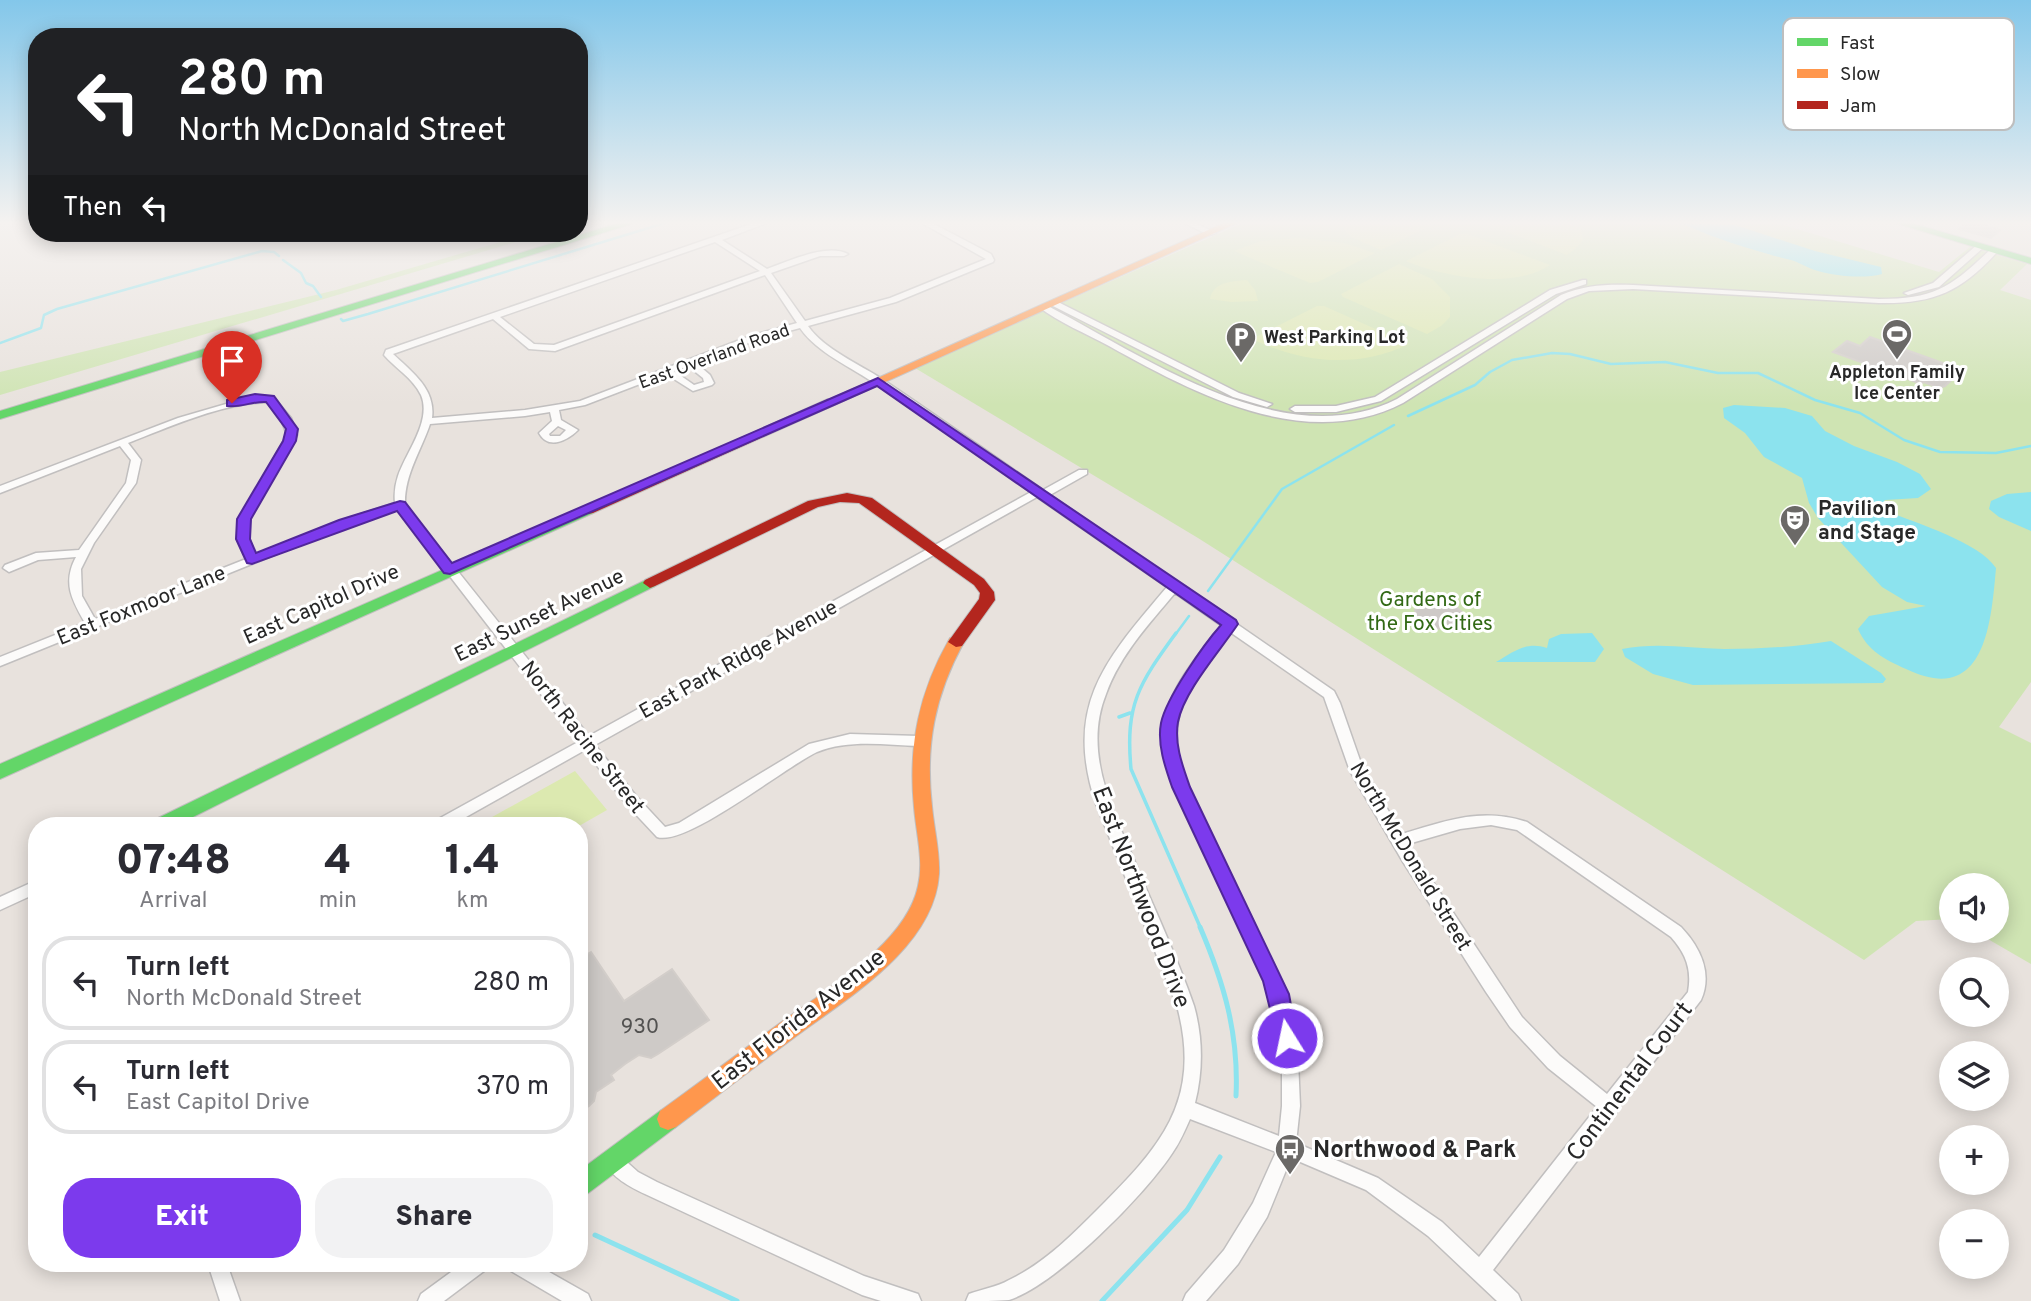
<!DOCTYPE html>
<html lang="en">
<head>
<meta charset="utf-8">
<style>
	body { margin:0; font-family:Overpass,sans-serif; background:#f2f2f3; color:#2b2b33; height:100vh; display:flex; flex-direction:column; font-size:26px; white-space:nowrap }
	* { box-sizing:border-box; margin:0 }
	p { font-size:23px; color:#7c7c81 }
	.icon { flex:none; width:38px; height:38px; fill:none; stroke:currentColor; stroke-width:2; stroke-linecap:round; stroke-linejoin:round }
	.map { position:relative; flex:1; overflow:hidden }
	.sheet { position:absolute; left:28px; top:817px; width:560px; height:455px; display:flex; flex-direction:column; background:#fff; border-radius:28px; box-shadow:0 4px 18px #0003 }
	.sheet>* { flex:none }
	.hud { position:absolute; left:28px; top:28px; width:560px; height:214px; border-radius:28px; box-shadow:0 4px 18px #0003; background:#202124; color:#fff; overflow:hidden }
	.buttons { position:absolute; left:1939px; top:873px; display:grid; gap:14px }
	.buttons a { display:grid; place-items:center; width:70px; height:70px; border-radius:50%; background:#fff; box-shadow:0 4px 18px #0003; font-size:35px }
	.pin { position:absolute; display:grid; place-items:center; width:60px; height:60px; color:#fff; margin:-72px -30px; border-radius:50% 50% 50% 0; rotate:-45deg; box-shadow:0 0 7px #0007 }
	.pin .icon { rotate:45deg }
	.me { position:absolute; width:77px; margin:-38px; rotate:350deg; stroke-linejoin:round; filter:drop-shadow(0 0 5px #0008) }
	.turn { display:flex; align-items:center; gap:24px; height:147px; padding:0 35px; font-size:32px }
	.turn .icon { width:91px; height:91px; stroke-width:2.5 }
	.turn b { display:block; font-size:49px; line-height:60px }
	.then { display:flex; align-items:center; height:66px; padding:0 35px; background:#0003; gap:14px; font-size:26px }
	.eta { display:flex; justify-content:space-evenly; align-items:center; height:119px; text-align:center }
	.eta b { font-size:42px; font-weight:800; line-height:49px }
	.primary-button { display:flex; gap:14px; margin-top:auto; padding:14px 35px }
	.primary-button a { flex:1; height:80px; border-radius:28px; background:#7c3aed; color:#fff; font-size:28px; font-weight:800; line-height:80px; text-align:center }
	.primary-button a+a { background:#f2f2f3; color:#2b2b33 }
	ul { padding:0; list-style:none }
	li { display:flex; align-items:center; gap:21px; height:94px; margin:0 14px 10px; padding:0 21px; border:4px solid #e1e1e2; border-radius:28px }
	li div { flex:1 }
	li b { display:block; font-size:26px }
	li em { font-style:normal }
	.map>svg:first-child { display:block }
	.green { fill:#cfe4b3 }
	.pitch { fill:#dce9b0 }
	.water { fill:#8ce3ee }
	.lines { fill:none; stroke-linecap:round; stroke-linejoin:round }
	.stream-far2 { stroke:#8ce3ee; stroke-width:2.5 }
	.stream-far1 { stroke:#8ce3ee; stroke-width:3.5 }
	.stream { stroke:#8ce3ee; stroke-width:5 }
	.building { fill:#cecac7; stroke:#d3ceca; stroke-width:2 }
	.street-casing { stroke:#c1bfbf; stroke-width:3 }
	.fast-casing { stroke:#c1bfbf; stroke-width:2 }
	.slow-casing { stroke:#c1bfbf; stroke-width:2 }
	.jam-casing { stroke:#c1bfbf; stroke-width:2 }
	.street { fill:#fcfbfa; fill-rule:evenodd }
	.fast { fill:#63d668; fill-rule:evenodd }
	.slow { fill:#ff974d; fill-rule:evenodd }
	.jam { fill:#b3261e; fill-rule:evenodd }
	.route { fill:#7c3aed; stroke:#51269a; stroke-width:2 }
	.labels { text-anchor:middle; stroke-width:6; stroke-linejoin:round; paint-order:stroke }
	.far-poi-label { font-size:18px; font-weight:bold; fill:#282828; stroke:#fff; text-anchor:start }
	.far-street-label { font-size:18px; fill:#282828; stroke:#fff }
	.poi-label { font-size:21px; font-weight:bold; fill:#282828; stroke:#fff; text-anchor:start }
	.park-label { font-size:21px; fill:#326915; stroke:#fff }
	.street-label { font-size:21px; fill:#282828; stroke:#fff }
	.near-number-label { font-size:21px; fill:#525150 }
	.near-street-label { font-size:24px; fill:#282828; stroke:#fff }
	.near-poi-label { font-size:24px; font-weight:bold; fill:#282828; stroke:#fff; text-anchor:start }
	.key { fill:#fff; stroke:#bebebe; stroke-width:2 }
	.key-label { font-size:19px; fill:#282828 }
</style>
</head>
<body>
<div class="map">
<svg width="2031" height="1301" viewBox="0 0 2031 1301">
	<rect width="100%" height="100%" fill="#e8e2dd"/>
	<path class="green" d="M1245,222H1774L1939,272L1970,247L2027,264L2000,290L2031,300V682L1999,727L2031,743V964L1974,931H1997V886H1951V919L1916,921L1864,960L1198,538L915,368Z
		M531,233H546L0,395V372L336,290Z"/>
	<path class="pitch" d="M1338,222H1433L1434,224L1381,250L1351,237Z
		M1481,222H1576L1581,229L1583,240L1574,250L1567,255Z
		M1460,234H1467L1550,265C1513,290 1444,277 1406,261Z
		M1299,238L1344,243L1375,253L1318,282L1310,283L1234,251L1261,241Z
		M1399,264L1432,279L1450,297V317L1441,326L1427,334L1343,297L1341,294Z
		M1247,280L1255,290L1258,301L1231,302L1210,299C1213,282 1232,281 1247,280Z
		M1317,306H1324L1409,344C1357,369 1303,363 1252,339Z
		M575,771L607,810L579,826H476Z"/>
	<path class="water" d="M1669,222L1735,225L1815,251L1881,267L1882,274C1864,279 1836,276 1818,271C1807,268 1798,261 1787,259C1763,253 1739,246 1715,237C1695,230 1691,225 1669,222Z
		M1734,405L1785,408L1812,416L1825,431L1854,446L1897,462L1920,474L1931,489L1918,498L1885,500L1882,504L1886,511C1916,523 1979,542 1996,568C1991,624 1985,707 1906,669C1884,659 1868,651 1858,629L1869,616L1926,606L1907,602L1882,587L1818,518L1809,503L1802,478L1764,457L1745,433L1724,418L1723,408Z
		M2031,492V531L1999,517L1989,509L1991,501L2007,494Z
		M1592,633L1604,649L1595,662H1496C1514,651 1527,641 1547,648L1549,639L1561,634Z
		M1831,641L1881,673L1886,679L1883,683L1693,685L1653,674L1625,657L1622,649C1656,642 1689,648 1724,649C1760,649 1796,647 1831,641Z"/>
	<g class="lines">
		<path class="stream-far2" d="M283,260L301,273L306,283L313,286L321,297
			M341,319L343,321L368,314L668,222
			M0,343L41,328L44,315L57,309L262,251L274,252L279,256
			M1408,416L1475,385L1490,372L1512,360L1552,353L1570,354L1611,364L1665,362L1718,373H1758L1815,400L1860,413L1904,440L1940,452L1996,453L2031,446
			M1208,591L1282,489L1394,425
			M1175,635L1189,616"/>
		<path class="stream-far1" d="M1176,633C1139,684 1125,704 1131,769L1201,929
			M1119,717L1130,713"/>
		<path class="stream" d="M1200,927C1224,983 1239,1034 1236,1096
			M595,1235L737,1301
			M1102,1301L1187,1210L1220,1157"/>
	</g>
	<path class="building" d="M1967,222H1973L2000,230L1991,238L1959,229Z
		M1870,337L1962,370L1945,386L1939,388L1924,382L1921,384L1833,352L1847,341L1860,346Z
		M1430,599L1444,600L1455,606L1463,613L1459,617L1462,630L1428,628L1418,622L1415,610Z
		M591,952L624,1001L672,969L709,1020L658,1054L651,1058L639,1055L625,1064L611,1075L614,1080L596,1092L594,1101L589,1106L579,1112V959Z"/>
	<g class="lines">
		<g class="street-casing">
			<path id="street" d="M757,222H769L722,240L767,269C789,261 827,243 848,254L844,256H820L771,273L805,321L890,298L986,259L920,222H930L991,254L994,260L993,262L896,302L808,326C824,349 859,364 882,379C936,415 989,453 1043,490L1079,470H1087V474L1050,495L1334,691L1340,703L1362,766L1402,834C1446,821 1481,807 1527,822L1681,927C1700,947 1713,973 1701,1000L1619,1107L1616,1113L1613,1114L1493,1270L1518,1294L1521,1301H1497L1428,1236L1366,1190L1291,1158L1267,1217L1238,1264L1206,1301H1183L1186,1294L1224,1250L1253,1203L1276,1152L1190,1119C1185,1130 1180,1142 1173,1152C1146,1194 1056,1285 1009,1300C997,1301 979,1301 966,1301L969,1294C982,1289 997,1287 1009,1280C1043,1264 1070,1237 1096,1211C1159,1148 1203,1102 1177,1006L1096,804C1063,705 1106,659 1167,587L1037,497L595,745L637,797L665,827L679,823L809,744L850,734L919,736L924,737L926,741L924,745L919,746C886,745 848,739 817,752C785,767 686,847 657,837L627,805L585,750L450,826H431L433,822L578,742L398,509L348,525L0,666V657L85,623C72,600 62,583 76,557L38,560L9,572L3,568L5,565L36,553L79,550L126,483L131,460L120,446L0,493V486L178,418L250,397H273L291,418L297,435L249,519V539L255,555L340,521L395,503C394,494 395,485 398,476C406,452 432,421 421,395C413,378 395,368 384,355L386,350ZM715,242L760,271L554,345L534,344L500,317ZM765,275L797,323L753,335L580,401L525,410L432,418C436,389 412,372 393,354L493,319L529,349L555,351ZM800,328C818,354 852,367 877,385C929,420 979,456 1031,492L589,736L405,505C404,475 421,451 430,424L525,416L550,412L552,421L539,433C548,450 567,441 578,430L561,420L559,410L585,405L666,374L693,391L712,385L714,383L710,375L696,363L759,339ZM688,366L703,378L704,382L694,385L674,371ZM267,402L281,419L287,435L239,519L237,539L246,559L95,619L82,596L81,569L94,543L136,483L141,460L128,443C172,426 220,404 267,402ZM558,426L566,430L560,436H550L549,434ZM1175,593L1222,626C1178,679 1146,716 1174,787L1271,994L1282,1060V1106L1279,1136L1195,1103C1203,1071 1203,1038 1194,1006C1178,959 1156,913 1137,867C1114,812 1082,754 1106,694C1120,655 1149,624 1175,593ZM1230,632L1324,697L1350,771L1403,862L1486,992L1510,1027L1548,1068L1597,1107L1479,1257L1442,1222L1378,1178L1296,1143L1300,1106L1298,1060L1287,994L1188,787C1160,719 1188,684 1230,632ZM1491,825L1517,830L1671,937C1686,954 1692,969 1688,992L1607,1094L1560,1056L1522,1017L1408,844L1460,829Z
				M1182,222H1193L1216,233L1209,235Z
				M1977,245L1984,247L1939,287L1908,295L1904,293L1933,283Z
				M1991,249L1998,251C1961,292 1934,304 1879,303L1633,289L1589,291L1567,299L1403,403C1306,453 1195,394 1109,346C1087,334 1058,322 1039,307L1046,305C1144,356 1284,456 1397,399L1561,295C1584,285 1608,284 1633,285L1879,299C1935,299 1951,287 1991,249Z
				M1583,280H1586V284L1556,294L1381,401L1336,412H1295L1290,409L1295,406H1336L1375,397L1550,290Z
				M1054,300L1239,393L1272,404L1267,407L1233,397L1051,305L1050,303Z
				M37,880V893L0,910V897Z
				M613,1152L619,1155L638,1172L657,1182L864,1276L918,1294L921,1301H881L862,1295L645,1194C630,1187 611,1177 604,1161L607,1155Z
				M208,1264H227L240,1301H220Z
				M462,1264H487L484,1271L444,1301H418L421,1294Z
				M508,1264H535L588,1294L591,1301H562L511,1271Z"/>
		</g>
		<g class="fast-casing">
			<path id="fast" d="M622,222H638L0,419V411Z
				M1892,222H1908L2031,258V264Z
				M588,506L595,510L593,513L0,779V764Z
				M650,578L655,580L657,583L655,586L175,826H149L152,821Z
				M668,1108L676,1111L679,1119L676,1127L587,1194L579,1198V1171L660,1111Z"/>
		</g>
		<g class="slow-casing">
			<path id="slow" d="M1226,222H1239L832,406H824L822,403Z
				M956,637L964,642C935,695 925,745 932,806C934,829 940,851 939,874C934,949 844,1000 791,1040C752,1069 714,1098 676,1127L668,1130L660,1127L657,1119L660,1111C699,1083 737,1054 776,1026C822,992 906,945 918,886C924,860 916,833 914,807C908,745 919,692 950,638Z"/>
		</g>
		<g class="jam-casing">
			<path id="jam" d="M828,399L834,403L832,406L593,513L588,514L581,510Z
				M847,493L872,498L984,579L994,592L995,600L962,646L956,647L948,642L979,599L980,593L974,585L859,503L840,502L818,507L655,586L650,588L643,583L645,580L808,501Z"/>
		</g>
		<use href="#street" class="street"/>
		<use href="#fast" class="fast"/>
		<use href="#slow" class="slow"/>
		<use href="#jam" class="jam"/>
	</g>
	<linearGradient id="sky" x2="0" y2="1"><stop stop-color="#83c7ea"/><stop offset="0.55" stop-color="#f5f2f0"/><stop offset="1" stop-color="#f5f2f0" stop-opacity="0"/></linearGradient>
	<rect width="2031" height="405" fill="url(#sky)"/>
	<path class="route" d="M878,378L1236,620L1238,624C1220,651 1184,691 1178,722C1174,744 1183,767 1190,787L1289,994L1297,1038L1294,1045L1287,1048L1279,1045L1263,981L1172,787C1165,767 1157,744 1161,723C1166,698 1204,644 1221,625L877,386L450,574L444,573L397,511L252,564L247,563L236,539L237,519L283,441L286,429L266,402C253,401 240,408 227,406V400L255,394L274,396L298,429L296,441L251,519L250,539L256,553L339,520L400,501L405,502L452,563Z"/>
	<defs>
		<g id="stadium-pin" transform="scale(1.575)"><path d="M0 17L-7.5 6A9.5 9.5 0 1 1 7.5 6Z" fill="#6b6967" stroke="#fff"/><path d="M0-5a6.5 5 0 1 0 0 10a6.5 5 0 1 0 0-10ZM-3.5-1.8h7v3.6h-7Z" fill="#fff"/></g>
		<g id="parking-pin" transform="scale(1.575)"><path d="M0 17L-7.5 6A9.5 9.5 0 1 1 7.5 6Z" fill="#6b6967" stroke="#fff"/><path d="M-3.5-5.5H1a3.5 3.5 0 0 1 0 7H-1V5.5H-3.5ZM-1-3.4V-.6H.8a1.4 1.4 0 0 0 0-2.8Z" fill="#fff"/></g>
		<g id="theatre-pin" transform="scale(1.575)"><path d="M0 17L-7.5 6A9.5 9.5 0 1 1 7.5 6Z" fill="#6b6967" stroke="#fff"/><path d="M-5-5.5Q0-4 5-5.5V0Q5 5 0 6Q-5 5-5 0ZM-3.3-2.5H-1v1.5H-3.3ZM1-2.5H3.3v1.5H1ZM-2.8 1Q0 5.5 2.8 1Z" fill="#fff"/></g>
		<g id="bus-pin" transform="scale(1.575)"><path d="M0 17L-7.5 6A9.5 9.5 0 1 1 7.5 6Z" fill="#6b6967" stroke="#fff"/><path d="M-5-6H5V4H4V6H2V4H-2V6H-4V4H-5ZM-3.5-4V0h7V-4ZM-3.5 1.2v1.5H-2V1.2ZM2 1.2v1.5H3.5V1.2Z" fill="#fff"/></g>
	</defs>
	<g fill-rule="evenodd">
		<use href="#stadium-pin" x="1897" y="334"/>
		<use href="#parking-pin" x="1241" y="337"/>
		<use href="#theatre-pin" x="1795" y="520"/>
		<use href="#bus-pin" x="1290" y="1149"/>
	</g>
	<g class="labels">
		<g class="far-poi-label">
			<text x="1264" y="343">West Parking Lot</text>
			<text x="1897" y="378" text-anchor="middle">Appleton Family<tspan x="1897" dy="21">Ice Center</tspan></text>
		</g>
		<g class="far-street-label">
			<text transform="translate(714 356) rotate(-20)" y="6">East Overland Road</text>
		</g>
		<g class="poi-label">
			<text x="1818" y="515">Pavilion<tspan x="1818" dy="24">and Stage</tspan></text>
		</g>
		<g class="park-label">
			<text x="1430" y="606">Gardens of<tspan x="1430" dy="24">the Fox Cities</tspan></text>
		</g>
		<g class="street-label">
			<text transform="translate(321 604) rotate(-24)" y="7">East Capitol Drive</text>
			<text transform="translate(141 605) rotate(-22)" y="7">East Foxmoor Lane</text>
			<text transform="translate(539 615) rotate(-26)" y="7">East Sunset Avenue</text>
			<text transform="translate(738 659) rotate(-29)" y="7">East Park Ridge Avenue</text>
			<text transform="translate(583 737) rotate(52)" y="7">North Racine Street</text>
			<text transform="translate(1411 856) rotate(59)" y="7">North McDonald Street</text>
		</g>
		<g class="near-number-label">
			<text x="640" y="1033">930</text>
		</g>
		<g class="near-street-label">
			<text transform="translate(1142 897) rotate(69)" y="8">East Northwood Drive</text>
			<text transform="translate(798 1019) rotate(-38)" y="8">East Florida Avenue</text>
			<text transform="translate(1629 1081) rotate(-53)" y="8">Continental Court</text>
		</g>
		<g class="near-poi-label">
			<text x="1313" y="1157">Northwood &amp; Park</text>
		</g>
	</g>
	<rect x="1783" y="18" width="231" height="112" rx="10" class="key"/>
	<rect x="1797" y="38" width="31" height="8" fill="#63d668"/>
	<rect x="1797" y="69" width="31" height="9" fill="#ff974d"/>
	<rect x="1797" y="101" width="31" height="8" fill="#b3261e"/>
	<g class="key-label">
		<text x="1840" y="49">Fast</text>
		<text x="1840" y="80">Slow</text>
		<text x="1840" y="112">Jam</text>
	</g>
</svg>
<div class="buttons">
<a><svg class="icon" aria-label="sound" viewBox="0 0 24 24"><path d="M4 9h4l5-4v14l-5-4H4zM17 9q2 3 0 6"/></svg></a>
<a><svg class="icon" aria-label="search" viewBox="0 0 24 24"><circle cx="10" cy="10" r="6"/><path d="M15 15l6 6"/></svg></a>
<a><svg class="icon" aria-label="layers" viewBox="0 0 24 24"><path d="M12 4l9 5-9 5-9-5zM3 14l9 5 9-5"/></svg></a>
<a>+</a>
<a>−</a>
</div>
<div class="pin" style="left:232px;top:403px;background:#d93025"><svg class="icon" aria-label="arrive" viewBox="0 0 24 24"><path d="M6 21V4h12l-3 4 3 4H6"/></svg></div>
<svg class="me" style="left:1287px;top:1038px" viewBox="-20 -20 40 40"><circle r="17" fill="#7c3aed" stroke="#fff" stroke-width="3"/><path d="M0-11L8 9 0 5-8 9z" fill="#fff"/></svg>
<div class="hud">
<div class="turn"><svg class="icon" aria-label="left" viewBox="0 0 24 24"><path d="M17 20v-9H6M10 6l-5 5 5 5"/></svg><div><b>280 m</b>North McDonald Street</div></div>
<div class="then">Then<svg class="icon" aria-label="left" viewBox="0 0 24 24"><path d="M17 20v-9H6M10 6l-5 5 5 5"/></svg></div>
</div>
<section class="sheet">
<div class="eta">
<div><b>07:48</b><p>Arrival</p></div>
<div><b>4</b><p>min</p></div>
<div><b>1.4</b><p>km</p></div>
</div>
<ul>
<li><svg class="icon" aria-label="left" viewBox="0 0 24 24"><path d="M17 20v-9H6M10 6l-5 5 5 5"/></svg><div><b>Turn left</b><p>North McDonald Street</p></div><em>280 m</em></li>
<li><svg class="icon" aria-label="left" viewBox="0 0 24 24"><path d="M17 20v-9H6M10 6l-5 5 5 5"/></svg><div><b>Turn left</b><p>East Capitol Drive</p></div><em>370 m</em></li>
</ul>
<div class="primary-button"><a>Exit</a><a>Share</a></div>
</section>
</div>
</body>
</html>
